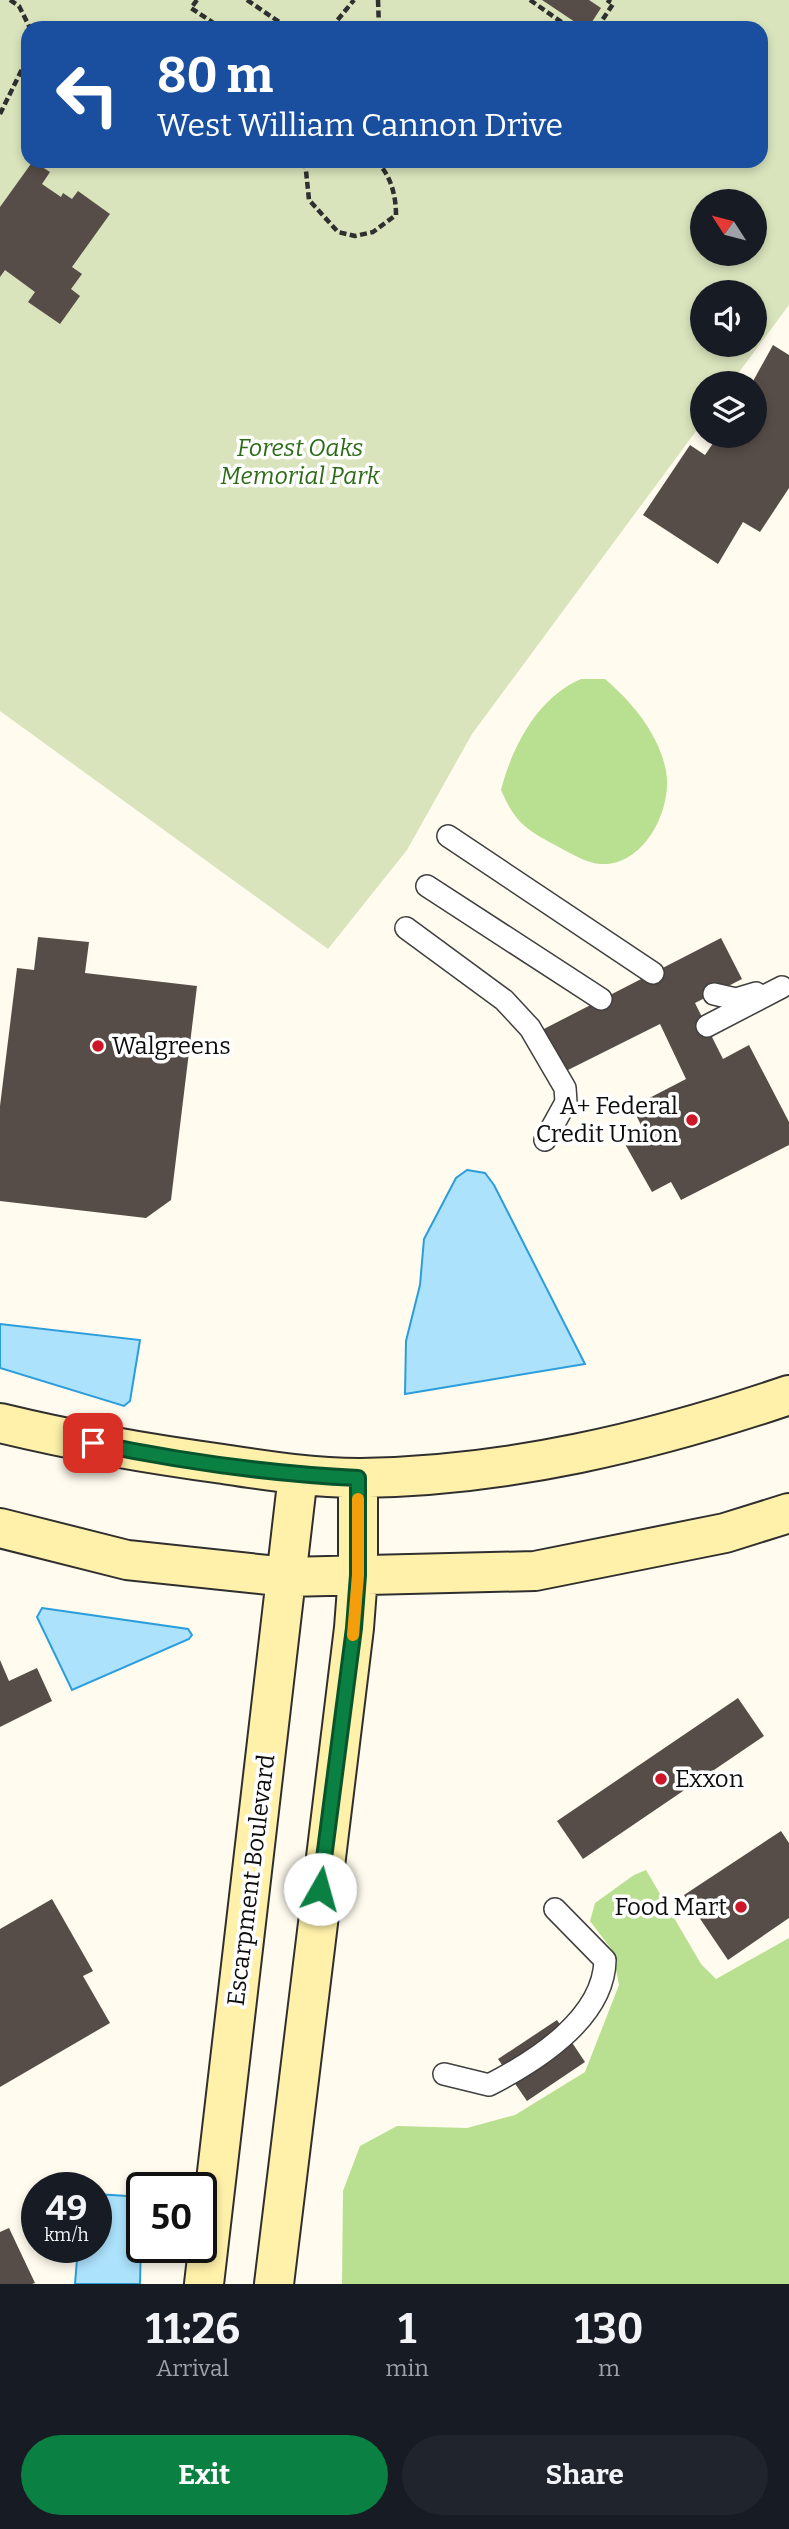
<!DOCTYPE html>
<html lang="en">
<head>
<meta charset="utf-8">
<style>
	body { margin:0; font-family:Bitter,serif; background:#20242c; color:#f1f3f6; height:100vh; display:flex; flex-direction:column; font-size:26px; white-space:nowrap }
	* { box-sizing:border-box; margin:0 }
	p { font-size:23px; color:#9ea1a6 }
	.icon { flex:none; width:38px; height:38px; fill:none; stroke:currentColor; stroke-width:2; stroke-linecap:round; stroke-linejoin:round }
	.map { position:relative; height:2284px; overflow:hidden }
	.panel { display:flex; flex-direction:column; background:#171b24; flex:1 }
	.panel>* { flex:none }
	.banner { position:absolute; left:21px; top:21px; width:747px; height:147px; border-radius:21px; box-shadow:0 4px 10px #0003; background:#1a4fa0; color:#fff; overflow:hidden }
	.needle { width:46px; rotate:306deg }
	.controls { position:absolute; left:690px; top:189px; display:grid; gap:14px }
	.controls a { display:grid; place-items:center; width:77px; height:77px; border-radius:50%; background:#171b24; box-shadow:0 4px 10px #0003; font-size:35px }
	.speed { position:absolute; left:21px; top:2172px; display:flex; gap:14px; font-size:35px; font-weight:700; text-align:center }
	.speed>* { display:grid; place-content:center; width:91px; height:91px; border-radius:50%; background:#171b24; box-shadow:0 4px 10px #0003; line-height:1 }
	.speed small { font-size:18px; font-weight:400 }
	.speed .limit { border:4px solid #111; border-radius:10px; background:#fff; color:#111 }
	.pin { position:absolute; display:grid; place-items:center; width:60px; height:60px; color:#fff; margin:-30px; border-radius:14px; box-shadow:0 4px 10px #0006 }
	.me { position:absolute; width:77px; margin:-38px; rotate:7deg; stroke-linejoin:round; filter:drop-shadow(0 0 5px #0008) }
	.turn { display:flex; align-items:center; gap:24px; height:147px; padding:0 21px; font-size:32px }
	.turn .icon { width:91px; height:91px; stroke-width:2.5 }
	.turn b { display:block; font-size:49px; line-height:60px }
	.eta { display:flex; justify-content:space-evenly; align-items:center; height:119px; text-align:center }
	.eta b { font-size:42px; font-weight:700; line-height:49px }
	.cta { display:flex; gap:14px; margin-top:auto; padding:14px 21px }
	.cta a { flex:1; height:80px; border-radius:42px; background:#0b8043; color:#fff; font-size:28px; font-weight:700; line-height:80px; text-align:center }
	.cta a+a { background:#20242c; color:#f1f3f6 }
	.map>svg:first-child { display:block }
	.forest { fill:#b8e090 }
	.cemetery { fill:#d9e4bc; fill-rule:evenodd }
	.water { fill:#ace2fc; stroke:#2c9ddb; stroke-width:2 }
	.building { fill:#574d48 }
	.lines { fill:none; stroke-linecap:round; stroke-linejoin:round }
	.service-casing { stroke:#404040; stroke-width:24 }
	.secondary-casing { stroke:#2f2f2f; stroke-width:42 }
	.path { stroke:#2f2f2f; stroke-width:4.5; stroke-dasharray:7 3.5; stroke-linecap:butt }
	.service { stroke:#fff; stroke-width:21 }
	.secondary { stroke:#fff1a9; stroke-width:38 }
	.route-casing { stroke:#07532c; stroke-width:18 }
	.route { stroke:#0b8043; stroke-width:12 }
	.slow { stroke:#f59e0b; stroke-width:12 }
	.poi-dot { fill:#cc1728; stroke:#fff; stroke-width:2.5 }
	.labels { text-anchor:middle; stroke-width:7; stroke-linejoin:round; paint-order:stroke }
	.park-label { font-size:24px; font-style:italic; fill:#2c6c17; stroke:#fff }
	.poi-label { font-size:24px; fill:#0d0d0d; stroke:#fff; text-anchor:start }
	.street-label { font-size:24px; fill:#0d0d0d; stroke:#fff }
</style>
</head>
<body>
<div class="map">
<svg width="789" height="2284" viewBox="0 0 789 2284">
	<rect width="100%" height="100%" fill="#fffbee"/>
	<path class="forest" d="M581,679H605C632,702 659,734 666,771C673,809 644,867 600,864C586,863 568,852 555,845C525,829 515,822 501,790C512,747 538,697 581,679Z
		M646,1870L701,1964L716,1979L789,1938V2284H342L343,2191L360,2146L397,2126L467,2128L515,2115L585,2072L619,1985L612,1950L590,1921L595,1903L634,1875Z"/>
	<path class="cemetery" d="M0,0H789V305L731,383H702V423L472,734L407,850L328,949L0,711ZM28,28H761V161H28ZM702,201H754V254H702ZM702,292H754V345H702Z"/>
	<path class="water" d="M467,1170L485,1173L494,1185L585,1364L405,1394L406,1341L420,1285L424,1239L456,1178Z
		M0,1324L140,1340L130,1401L124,1406L0,1368Z
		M42,1608L188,1629L192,1635L189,1639L72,1690L37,1617Z
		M96,2194L142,2197L140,2284H75L78,2247H96Z"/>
	<path class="building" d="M542,0H589L601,8L588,28H584Z
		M33,161L50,172L42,184L61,197L63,193L72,199L78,191L110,214L72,267L82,274L71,289L80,296L60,324L28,302L35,292L5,270L0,277V207Z
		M773,345L789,355V488L760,532L743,522L718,564L643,515L690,445L705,455L718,436H754L752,383Z
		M38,937L89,942L85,973L197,986L171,1200L146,1218L0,1201V1106L17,968L34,970Z
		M721,938L742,979L695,1003L723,1059L749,1045L789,1122V1145L681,1200L671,1182L652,1192L621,1137L642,1127L632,1107L686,1079L660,1024L560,1074L538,1032Z
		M0,1660L9,1681L37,1668L52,1701L0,1727Z
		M738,1698L764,1736L583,1859L557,1821Z
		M781,1831L789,1843V1918L728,1960L684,1895Z
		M52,1899L93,1971L83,1976L110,2023L0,2087V1929Z
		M557,2020L585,2062L527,2101L498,2059Z
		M9,2228L35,2283L32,2284H0V2232Z"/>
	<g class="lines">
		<g class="service-casing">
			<path id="service" d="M448,836L653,973
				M427,886L601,999
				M406,928L504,1000L530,1028L565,1088L566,1102L545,1140
				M714,994L736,999L756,993
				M707,1026L782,987
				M444,2074L489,2085C536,2061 604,2018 605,1960L555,1909"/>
		</g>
		<g class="secondary-casing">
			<path id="secondary" d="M0,1423C74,1441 148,1454 223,1464C269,1471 314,1478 360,1478C508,1476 650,1442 789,1395
				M0,1528L127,1560L287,1577L535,1571L725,1533L789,1513
				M204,2284L298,1475
				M274,2284L354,1628L358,1575V1478"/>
		</g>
		<path class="path" d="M10,0L19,6L30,28
			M197,0L191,8L221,28
			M247,0L288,28
			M378,0L379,28
			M530,0L570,28
			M331,28L354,0
			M597,28L613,4L607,0
			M0,114L28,57
			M305,161L309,200L338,232L355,236L373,232L396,215C396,196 391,175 376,161"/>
		<use href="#service" class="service"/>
		<use href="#secondary" class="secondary"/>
	</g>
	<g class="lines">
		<g class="route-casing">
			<path id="route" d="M93,1443C180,1461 270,1474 358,1478V1575L354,1628L320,1889"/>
		</g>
		<use href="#route" class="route"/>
		<path class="slow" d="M353,1635L358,1575V1499"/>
	</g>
	<g class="poi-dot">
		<circle cx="98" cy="1046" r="7"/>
		<circle cx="692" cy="1120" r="7"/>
		<circle cx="661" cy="1779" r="7"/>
		<circle cx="741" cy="1907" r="7"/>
	</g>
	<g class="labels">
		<g class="park-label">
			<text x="300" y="456">Forest Oaks<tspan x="300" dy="28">Memorial Park</tspan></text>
		</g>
		<g class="poi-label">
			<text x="112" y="1054">Walgreens</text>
			<text x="678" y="1114" text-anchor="end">A+ Federal<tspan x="678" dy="28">Credit Union</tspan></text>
			<text x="675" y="1787">Exxon</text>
			<text x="727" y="1915" text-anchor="end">Food Mart</text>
		</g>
		<g class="street-label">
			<text transform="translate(251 1880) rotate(-83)" y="8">Escarpment Boulevard</text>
		</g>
	</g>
</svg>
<div class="controls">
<a><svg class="needle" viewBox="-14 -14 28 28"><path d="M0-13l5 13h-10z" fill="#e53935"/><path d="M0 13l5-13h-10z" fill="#9ea1a6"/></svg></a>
<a><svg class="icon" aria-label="sound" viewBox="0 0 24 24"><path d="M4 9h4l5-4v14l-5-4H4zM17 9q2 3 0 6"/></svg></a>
<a><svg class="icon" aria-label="layers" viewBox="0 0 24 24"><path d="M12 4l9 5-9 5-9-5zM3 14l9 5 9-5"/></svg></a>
</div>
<div class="speed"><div>49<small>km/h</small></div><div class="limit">50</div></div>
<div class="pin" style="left:93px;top:1443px;background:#d93025"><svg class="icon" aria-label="arrive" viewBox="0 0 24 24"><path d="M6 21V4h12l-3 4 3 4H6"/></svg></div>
<svg class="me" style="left:320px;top:1889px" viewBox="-20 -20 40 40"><circle r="19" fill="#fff"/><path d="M0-13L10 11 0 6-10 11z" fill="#0b8043"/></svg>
<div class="banner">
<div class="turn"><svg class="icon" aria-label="left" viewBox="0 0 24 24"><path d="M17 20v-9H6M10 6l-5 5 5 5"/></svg><div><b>80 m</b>West William Cannon Drive</div></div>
</div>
</div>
<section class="panel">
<div class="eta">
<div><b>11:26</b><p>Arrival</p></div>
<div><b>1</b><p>min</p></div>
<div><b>130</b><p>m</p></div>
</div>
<div class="cta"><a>Exit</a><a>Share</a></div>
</section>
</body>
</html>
